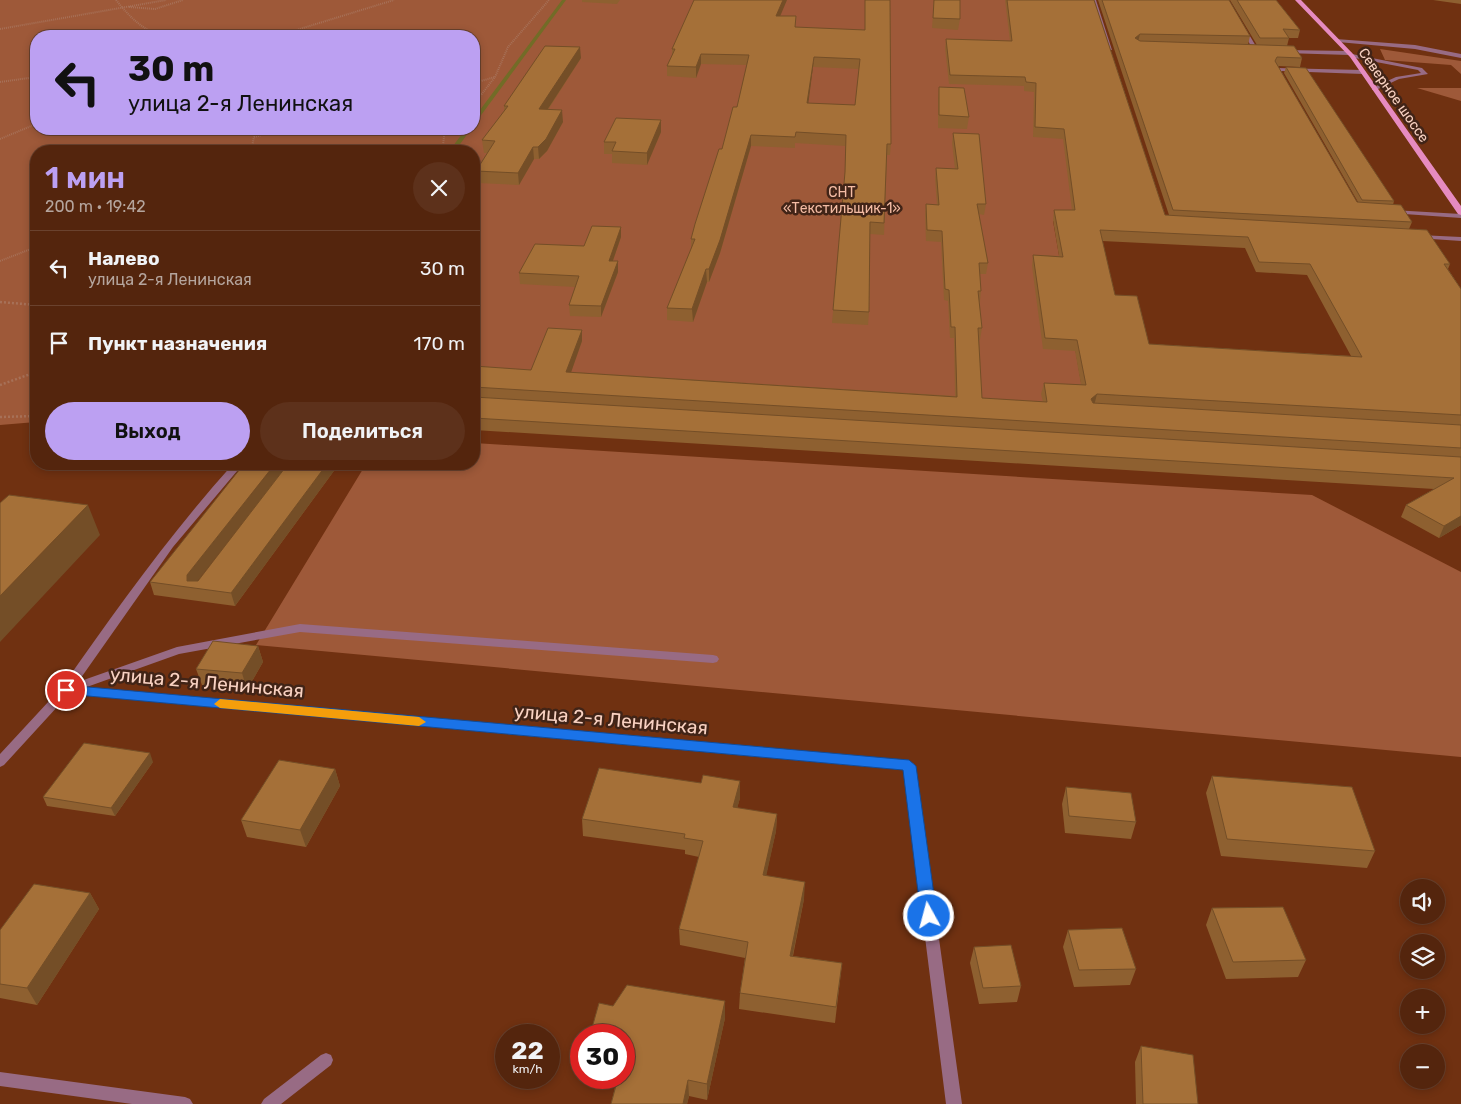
<!DOCTYPE html>
<html lang="ru">
<head>
<meta charset="utf-8">
<style>
	body { margin:0; font-family:Rubik,sans-serif; background:#5d311b; color:#f1f3f6; height:100vh; display:flex; flex-direction:column; font-size:19px; white-space:nowrap }
	* { box-sizing:border-box; margin:0 }
	p { font-size:16px; color:#b5a59d }
	.icon { flex:none; width:28px; height:28px; fill:none; stroke:currentColor; stroke-width:2; stroke-linecap:round; stroke-linejoin:round }
	.map { position:relative; flex:1; overflow:hidden }
	.panel { position:absolute; left:30px; top:145px; width:450px; height:325px; display:flex; flex-direction:column; background:#54250d; border-radius:20px; box-shadow:0 2px 8px #0003,0 0 0 1px #6a422e }
	.panel>* { flex:none }
	.banner { position:absolute; left:30px; top:30px; width:450px; height:105px; border-radius:20px; box-shadow:0 2px 8px #0003,0 0 0 1px #6a422e; background:#bca0f2; color:#111; overflow:hidden }
	.buttons { position:absolute; left:1400px; top:879px; display:grid; gap:10px }
	.buttons a { display:grid; place-items:center; width:45px; height:45px; border-radius:50%; background:#54250d; box-shadow:0 2px 8px #0003,0 0 0 1px #6a422e; font-size:25px }
	.speed { position:absolute; left:495px; top:1024px; display:flex; gap:10px; font-size:25px; font-weight:700; text-align:center }
	.speed>* { display:grid; place-content:center; width:65px; height:65px; border-radius:50%; background:#54250d; box-shadow:0 2px 8px #0003,0 0 0 1px #6a422e; line-height:1 }
	.speed small { font-size:12px; font-weight:400 }
	.speed .limit { border:8px solid #d22; background:#fff; color:#111 }
	.pin { position:absolute; display:grid; place-items:center; width:42px; height:42px; color:#fff; margin:-21px; border:2px solid #fff; border-radius:50%; box-shadow:0 1px 5px #0007 }
	.me { position:absolute; width:55px; margin:-28px; rotate:353deg; stroke-linejoin:round; filter:drop-shadow(0 0 4px #0008) }
	.turn { display:flex; align-items:center; gap:18px; height:105px; padding:0 15px; font-size:22px }
	.turn .icon { width:65px; height:65px; stroke-width:2.5 }
	.turn b { display:block; font-size:35px; line-height:42px }
	.round { display:grid; place-items:center; flex:none; width:52px; height:52px; border-radius:26px; background:#5d311b }
	.headline { display:flex; align-items:center; justify-content:space-between; height:85px; padding:0 15px }
	h1 { font-size:30px; font-weight:600; line-height:38px; color:#bca0f2 }
	.action { display:flex; gap:10px; margin-top:auto; padding:10px 15px }
	.action a { flex:1; height:58px; border-radius:30px; background:#bca0f2; color:#111; font-size:20px; font-weight:600; line-height:58px; text-align:center }
	.action a+a { background:#5d311b; color:#f1f3f6 }
	ul { padding:0; list-style:none }
	li { display:flex; align-items:center; gap:15px; height:75px; padding:0 15px; border-top:1px solid #6a422e }
	li div { flex:1 }
	li b { display:block; font-size:19px }
	li em { font-style:normal }
	.map>svg:first-child { display:block }
	.green { fill:#9e5939; fill-rule:evenodd }
	.lines { fill:none; stroke-linecap:round; stroke-linejoin:round }
	.stream { fill:#726c27; fill-rule:evenodd }
	.path-far1 { stroke:#a77158; stroke-width:2; stroke-dasharray:1 1; stroke-linecap:butt }
	.path { stroke:#a77158; stroke-width:2.5; stroke-dasharray:2 2; stroke-linecap:butt }
	.lane { fill:#986b84; fill-rule:evenodd }
	.street { fill:#986b84; fill-rule:evenodd }
	.primary { fill:#e68bc0; fill-rule:evenodd }
	.wall { fill:#8e6030; fill-rule:evenodd }
	.shaded-wall { fill:#744e27 }
	.building { fill:#a57038; stroke:#744e27; fill-rule:evenodd }
	.route { fill:#1a73e8; stroke:#114b97 }
	.slow { fill:#f59e0b }
	.labels { text-anchor:middle; stroke-width:5; stroke-linejoin:round; paint-order:stroke }
	.far-street-label { font-size:14px; fill:#f9d2c2; stroke:#412417 }
	.far-park-label { font-size:14px; fill:#f4bca4; stroke:#412417 }
	.near-street-label { font-size:19px; fill:#f9d2c2; stroke:#412417 }
</style>
</head>
<body>
<div class="map">
<svg width="1461" height="1104" viewBox="0 0 1461 1104">
	<rect width="100%" height="100%" fill="#703111"/>
	<path class="green" d="M0,0H1065L1073,221H1053L1087,417L474,378V151H36V422L0,425ZM36,36H474V129H36Z
		M1380,49L1461,61V74L1451,65L1385,60Z
		M1417,88H1461V101Z
		M474,443L1312,495L1461,572V757L256,645L366,464H474Z"/>
	<g class="lines">
		<path class="stream" d="M562,0H566L476,122H474V118Z
			M466,129H471L455,151H449Z"/>
		<path class="path-far1" d="M116,0C130,17 141,29 162,36
			M129,7L155,9L183,0
			M0,29L166,0
			M277,36L394,0
			M0,82L36,77
			M474,83L495,77
			M474,104L495,77L508,47L549,0
			M254,137L287,129
			M0,139L36,124
			M251,151L254,137L252,129
			M435,151L443,145L445,129
			M0,261L36,247"/>
		<path class="path" d="M0,302L36,305
			M0,385L36,372
			M0,417L36,416"/>
		<path class="lane" d="M1092,0H1096L1112,50L1107,49Z
			M1240,26H1244L1257,48L1265,49V51L1253,50Z
			M1283,50L1349,51L1352,53L1349,55L1285,53L1283,52Z
			M1352,54L1422,68L1428,74L1399,79L1376,90H1372V88L1396,77L1421,73L1418,70L1350,57V55Z
			M1275,68L1363,70L1366,72L1363,74L1281,71L1285,78L1282,80L1279,78Z
			M1392,210L1461,214V218L1390,213V211Z
			M1419,235L1461,237V241L1417,238L1415,237Z
			M233,464H243L173,547L78,682L177,647L300,624L713,655L717,656L719,659L717,662L713,663L300,632L179,654L70,693H62L60,690L62,687C116,610 170,534 233,464Z"/>
		<path class="street" d="M1336,39L1415,45L1461,54V58L1415,49L1338,42Z
			M66,686L913,763L915,766L962,1104H946L904,770L69,694L4,765L0,767V754L62,687Z
			M326,1053L331,1055L333,1060L331,1065L281,1104H261L264,1099L321,1055Z
			M0,1072L185,1097L190,1099L193,1104H132L0,1086Z"/>
		<path class="primary" d="M1295,0H1301L1354,55L1461,206V215L1458,214L1350,57Z"/>
	</g>
	<path class="wall" d="M582,0H620L617,4L582,2Z
		M865,0H890L891,144L890,155H887L884,235L870,234L869,312L868,325L832,323L845,178V146L795,143V148L751,146L720,253L709,282H707L693,322L667,320V308L691,249V239L737,107L747,65L701,64L696,78L667,76V66L672,55V49L780,16L796,27L865,30ZM813,67L859,69L855,105L808,103Z
		M934,0L960,19L958,30L932,28Z
		M1005,0H1094L1165,215H1169L1098,0H1229L1250,36L1248,45H1257L1230,0H1276L1300,30L1298,38H1289L1287,46L1302,58L1300,67L1278,66L1357,202H1358L1284,73L1286,67L1394,201L1393,205L1412,222L1409,229L1450,264L1448,269L1461,289V525L1439,538L1401,517L1406,505L1434,489L474,430V366L531,370L582,330V341L571,372L955,396L954,338H950L948,301L944,300L941,242L926,241L925,215L926,204L937,205L935,178L936,168L955,169L952,143L953,133L986,204L984,215L979,214L988,263L986,274H980L981,291L980,302H979L982,328L980,340H979L982,398L1043,402L1041,394L1044,383L1081,385L1075,351L1043,349L1032,266L1033,255L1059,256L1053,220L1054,210H1072L1063,139L1033,137L1034,92L1024,91V86L949,84L945,48L946,39L1010,41ZM1102,241L1245,248L1256,272L1307,275L1351,356L1149,344L1115,295Z
		M1433,0H1461V4Z
		M581,58L548,110L563,122L547,151L539,159H534L519,185L478,183L476,171L488,153H484L482,140L504,111V106Z
		M939,87L969,117L967,129L938,128V99Z
		M661,120V132L647,165L612,163V154H604V142Z
		M621,227V237L613,261H618V272L601,317L570,316L569,305L575,287L520,284L519,273L584,246Z
		M288,464L197,581H198L288,464H339L235,606L154,595L150,582Z
		M258,646L263,662L247,690L202,685L196,669Z
		M153,762L115,816L47,806L43,797Z
		M335,769L340,786L306,847L247,837L241,820Z
		M1212,776L1375,851L1367,868L1221,856L1206,793Z
		M740,781V798L737,808L777,814L776,831L766,875L804,899L793,956L842,963L835,1023L739,1009L740,993L745,958L680,945L679,929L699,857L685,854V850L583,836L582,819L701,783Z
		M1066,787L1136,822L1131,839L1065,833L1062,804Z
		M90,893L99,909L37,1005L0,998V930Z
		M1212,908L1306,960L1298,977L1226,979L1206,925Z
		M1068,930L1136,969L1130,985L1074,987L1063,947Z
		M974,947L1021,986L1017,1002L979,1004L970,963Z
		M613,1006L725,1018L707,1100L689,1096L687,1104H611L616,1083L587,1078H624Z
		M1141,1046L1198,1104H1136L1135,1062Z"/>
	<path class="shaded-wall" d="M783,0H787L776,26V16Z
		M1140,34L1138,42L1135,38Z
		M580,47L581,58L540,121L539,109Z
		M701,54V64L696,78V67Z
		M814,57L813,67L807,114V103Z
		M562,110L563,122L547,151L539,159L538,147Z
		M661,120V132L647,165V153Z
		M751,135V146L720,253L709,282V269Z
		M533,147L534,159L519,185L518,173Z
		M478,215L480,228L474,237V221Z
		M621,227V237L609,272V261Z
		M618,261V272L601,317V306Z
		M706,269L707,282L693,322L692,309Z
		M582,330V341L567,384L566,372Z
		M1097,394L1094,406L1091,399Z
		M275,464H288L192,588L187,581V575Z
		M327,464H339L235,606L231,593Z
		M88,505L100,535L0,642V596Z
		M1461,516V525L1439,538L1444,526Z
		M258,646L263,662L247,690L242,673Z
		M150,753L153,762L115,816L111,808Z
		M335,769L340,786L306,847L300,830Z
		M740,781V798L733,824V807Z
		M777,814L776,831L763,891V875Z
		M805,882L804,899L789,973L790,956Z
		M90,893L99,909L37,1005L27,988Z
		M725,1001V1018L707,1100V1084Z
		M688,1080L689,1096L687,1104H683Z"/>
	<path class="building" d="M694,0H783L776,16H796L795,27L865,30V0H890L891,144H887L884,223L870,222L869,312L833,310L845,172L846,135L796,132L795,137L751,135L720,240L709,269H706L692,309L667,308L695,239H691L695,224L719,149H722L733,107H737L749,55L701,54L696,67L667,66L675,49H672ZM814,57L860,59L855,105L807,103Z
		M934,0H960V19L933,18Z
		M1007,0H1094L1165,215L1427,230L1450,264H1444L1461,289V415L1097,394L1091,399L1093,403L1461,425V448L474,387V366L531,370L548,328L582,330L566,372L957,397L955,327H951L949,290L945,289L942,231L927,230L926,204L939,205L936,168L958,169L953,133L979,134L986,204H977L988,263H979L981,291H978L982,328H978L982,398L1047,402L1044,383L1086,385L1077,340L1045,338L1033,255L1063,257L1054,210H1075L1064,129L1035,127L1036,83L1026,82L1025,77L950,75L946,39L1012,41ZM1100,230L1248,237L1259,262L1310,264L1362,357L1149,344L1137,296L1115,295Z
		M1102,0H1229L1250,36L1140,34L1135,38L1140,41L1294,46L1302,58L1277,57L1275,61L1357,202L1401,205L1412,222L1173,210Z
		M1237,0H1276L1300,30L1283,29L1289,38H1260Z
		M545,46L580,47L539,109L562,110L546,139L538,147H533L518,173L476,171L495,141L482,140L508,106H504Z
		M1286,67L1306,68L1394,201L1362,200Z
		M939,87L964,88L969,117L939,115Z
		M616,118L661,120L647,153L612,151L616,142H604Z
		M474,215H478L474,221Z
		M592,226L621,227L609,261H618L601,306L569,305L579,276L519,273L535,244L584,246Z
		M474,397L1461,457V516L1444,526L1406,505L1454,478L474,418Z
		M244,464H275L187,575V581H198L288,464H327L231,593L150,582Z
		M9,495L88,505L0,596V503Z
		M213,641L258,646L242,673L196,669Z
		M84,743L150,753L111,808L43,797Z
		M279,760L335,769L300,830L241,820Z
		M599,768L701,783L703,775L740,781L733,807L777,814L763,875L805,882L790,956L842,963L836,1007L740,993L748,942L679,929L703,841L684,838L685,834L582,819Z
		M1212,776L1352,787L1375,851L1227,839Z
		M1066,787L1131,793L1136,822L1069,816Z
		M34,884L90,893L27,988L0,984V930Z
		M1283,907L1306,960L1233,962L1212,908Z
		M1122,928L1136,969L1079,970L1068,930Z
		M1011,945L1021,986L983,988L974,947Z
		M627,985L725,1001L707,1084L688,1080L683,1104H611L618,1078H624V1035H590L599,1003L613,1006Z
		M1141,1046L1193,1055L1198,1104H1143Z"/>
	<path class="route" d="M66,685L909,760L916,766L937,916L934,921L929,922L924,921L921,916L903,770L66,694L59,690Z"/>
	<path class="slow" d="M220,699L419,717L426,722L419,726L220,708L214,704Z"/>
	<g class="labels">
		<g class="far-street-label">
			<text transform="translate(1394 95) rotate(55)" y="5">Северное шоссе</text>
		</g>
		<g class="far-park-label">
			<text x="842" y="197">СНТ<tspan x="842" dy="16">«Текстильщик-1»</tspan></text>
		</g>
		<g class="near-street-label">
			<text transform="translate(207 682) rotate(5)" y="7">улица 2-я Ленинская</text>
			<text transform="translate(611 719) rotate(5)" y="7">улица 2-я Ленинская</text>
		</g>
	</g>
</svg>
<div class="buttons">
<a><svg class="icon" aria-label="sound" viewBox="0 0 24 24"><path d="M4 9h4l5-4v14l-5-4H4zM17 9q2 3 0 6"/></svg></a>
<a><svg class="icon" aria-label="layers" viewBox="0 0 24 24"><path d="M12 4l9 5-9 5-9-5zM3 14l9 5 9-5"/></svg></a>
<a>+</a>
<a>−</a>
</div>
<div class="speed"><div>22<small>km/h</small></div><div class="limit">30</div></div>
<div class="pin" style="left:66px;top:690px;background:#d93025"><svg class="icon" aria-label="arrive" viewBox="0 0 24 24"><path d="M6 21V4h12l-3 4 3 4H6"/></svg></div>
<svg class="me" style="left:929px;top:916px" viewBox="-20 -20 40 40"><circle r="17" fill="#1a73e8" stroke="#fff" stroke-width="3"/><path d="M0-11L8 9 0 5-8 9z" fill="#fff"/></svg>
<div class="banner">
<div class="turn"><svg class="icon" aria-label="left" viewBox="0 0 24 24"><path d="M17 20v-9H6M10 6l-5 5 5 5"/></svg><div><b>30 m</b>улица 2-я Ленинская</div></div>
</div>
<section class="panel">
<div class="headline"><div><h1>1 мин</h1><p>200 m · 19:42</p></div><a class="round"><svg class="icon" aria-label="close" viewBox="0 0 24 24"><path d="M6 6l12 12M18 6L6 18"/></svg></a></div>
<ul>
<li><svg class="icon" aria-label="left" viewBox="0 0 24 24"><path d="M17 20v-9H6M10 6l-5 5 5 5"/></svg><div><b>Налево</b><p>улица 2-я Ленинская</p></div><em>30 m</em></li>
<li><svg class="icon" aria-label="arrive" viewBox="0 0 24 24"><path d="M6 21V4h12l-3 4 3 4H6"/></svg><div><b>Пункт назначения</b></div><em>170 m</em></li>
</ul>
<div class="action"><a>Выход</a><a>Поделиться</a></div>
</section>
</div>
</body>
</html>
